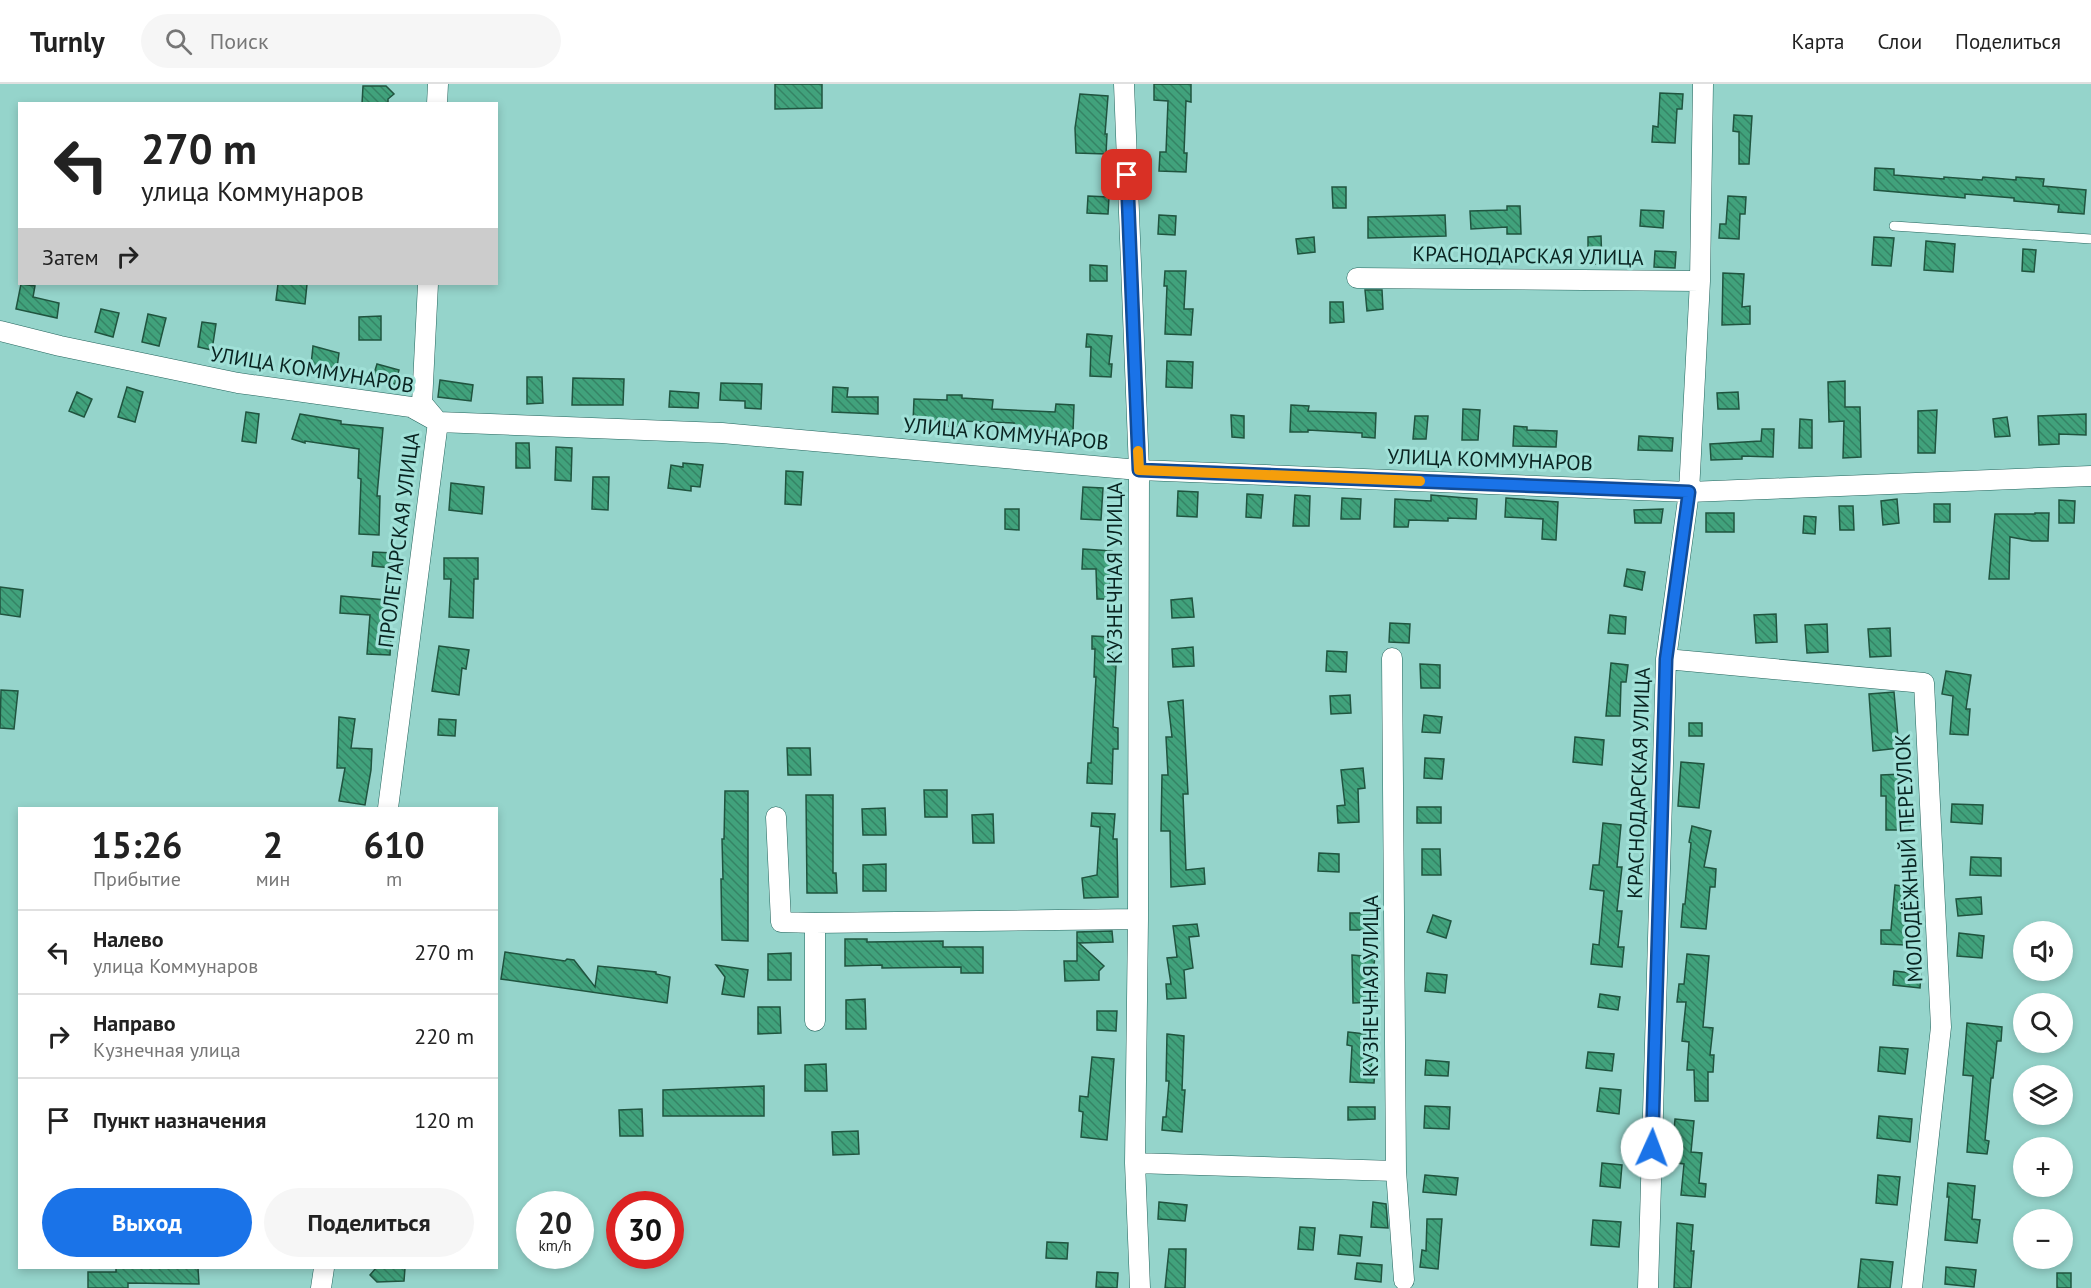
<!DOCTYPE html>
<html lang="ru">
<head>
<meta charset="utf-8">
<style>
	body { margin:0; font-family:"PT Sans",sans-serif; background:#f6f6f6; color:#222; height:100vh; display:flex; flex-direction:column; font-size:22px; white-space:nowrap }
	* { box-sizing:border-box; margin:0 }
	p { font-size:20px; color:#767676 }
	.icon { flex:none; width:33px; height:33px; fill:none; stroke:currentColor; stroke-width:2; stroke-linecap:round; stroke-linejoin:round }
	.map { position:relative; flex:1; overflow:hidden }
	.drawer { position:absolute; left:18px; top:723px; width:480px; height:462px; display:flex; flex-direction:column; background:#fff; border-radius:0px; box-shadow:0 3px 9px #0003 }
	.drawer>* { flex:none }
	.hud { position:absolute; left:18px; top:18px; width:480px; height:183px; border-radius:0px; box-shadow:0 3px 9px #0003; background:#fff; color:#222; overflow:hidden }
	.controls { position:absolute; left:2013px; top:837px; display:grid; gap:12px }
	.controls a { display:grid; place-items:center; width:60px; height:60px; border-radius:50%; background:#fff; box-shadow:0 3px 9px #0003; font-size:30px }
	.speed { position:absolute; left:516px; top:1107px; display:flex; gap:12px; font-size:30px; font-weight:700; text-align:center }
	.speed>* { display:grid; place-content:center; width:78px; height:78px; border-radius:50%; background:#fff; box-shadow:0 3px 9px #0003; line-height:1 }
	.speed small { font-size:15px; font-weight:400 }
	.speed .limit { border:9px solid #d22; background:#fff; color:#111 }
	.pin { position:absolute; display:grid; place-items:center; width:51px; height:51px; color:#fff; margin:-26px; border-radius:12px; box-shadow:0 3px 9px #0006 }
	.me { position:absolute; width:66px; margin:-33px; rotate:2deg; stroke-linejoin:round; filter:drop-shadow(0 0 4px #0008) }
	.turn { display:flex; align-items:center; gap:21px; height:126px; padding:0 24px; font-size:27px }
	.turn .icon { width:78px; height:78px; stroke-width:2.5 }
	.turn b { display:block; font-size:42px; line-height:51px }
	.then { display:flex; align-items:center; height:57px; padding:0 24px; background:#0003; gap:12px; font-size:22px }
	.eta { display:flex; justify-content:space-evenly; align-items:center; height:102px; text-align:center }
	.eta b { font-size:36px; font-weight:700; line-height:42px }
	.button { display:flex; gap:12px; margin-top:auto; padding:12px 24px }
	.button a { flex:1; height:69px; border-radius:36px; background:#1a73e8; color:#fff; font-size:24px; font-weight:700; line-height:69px; text-align:center }
	.button a+a { background:#f6f6f6; color:#222 }
	ul { padding:0; list-style:none }
	li { display:flex; align-items:center; gap:18px; height:84px; padding:0 24px; border-top:2px solid #e0e0e0 }
	li div { flex:1 }
	li b { display:block; font-size:22px }
	li em { font-style:normal }
	header { display:flex; align-items:center; gap:36px; box-sizing:border-box; height:84px; padding:0 30px; background:#fff; border-bottom:2px solid #e0e0e0 }
	header strong { font-size:28px }
	nav { display:flex; gap:33px; margin-inline-start:auto; font-size:21px }
	.search { width:420px; height:54px; background:#f6f6f6; display:flex; align-items:center; gap:15px; box-sizing:border-box; padding:0 21px; border-radius:33px; color:#767676; font-size:22px }
	.map>svg:first-child { display:block }
	.building { fill:url(#building-back-hatch); stroke:#20543f; stroke-width:1.5 }
	.lines { fill:none; stroke-linecap:round; stroke-linejoin:round }
	.lane-casing { stroke:#23645c; stroke-width:10 }
	.street-casing { stroke:#23645c; stroke-width:21 }
	.lane { stroke:#fff; stroke-width:9 }
	.street { stroke:#fff; stroke-width:20 }
	.route-casing { stroke:#114b97; stroke-width:15 }
	.route { stroke:#1a73e8; stroke-width:10 }
	.slow { stroke:#f59e0b; stroke-width:10 }
	.labels { text-anchor:middle; stroke-width:6; stroke-linejoin:round; paint-order:stroke }
	.street-label { font-size:21px; fill:#092421; stroke:#a1e1d8 }
</style>
</head>
<body>
<header>
<strong>Turnly</strong>
<div class="search"><svg class="icon" aria-label="search" viewBox="0 0 24 24"><circle cx="10" cy="10" r="6"/><path d="M15 15l6 6"/></svg>Поиск</div>
<nav><a>Карта</a><a>Слои</a><a>Поделиться</a></nav>
</header>
<div class="map">
<svg width="2091" height="1204" viewBox="0 0 2091 1204">
	<defs>
		<pattern id="building-back-hatch" width="6" height="6" patternUnits="userSpaceOnUse" patternTransform="scale(1.5)"><rect width="6" height="6" fill="#41a27c"/><path d="M-1 5l2 2M0 0l6 6M5-1l2 2" fill="none" stroke="#358465"/></pattern>
	</defs>
	<rect width="100%" height="100%" fill="#95d4cb"/>
	<path class="building" d="M775,0H822V24L775,25Z
		M1154,0H1191V18L1186,17L1184,69H1187L1186,88L1159,87L1160,68H1166L1168,17L1154,16Z
		M363,2H386L394,10L388,15V20H362Z
		M1660,9L1683,10L1682,25H1677L1675,59L1652,58L1653,42L1658,43Z
		M1080,10L1108,12L1105,50H1107L1106,70L1076,69L1075,44Z
		M1734,31L1752,32L1749,80H1739V48L1733,47Z
		M1875,84L1894,85V91L1944,95V93L1982,96L1983,93L2016,96V93L2044,95L2043,102L2086,106L2084,130L2058,128L2059,121L2014,117V114L1965,110V114L1874,106Z
		M1332,103H1346V124H1333Z
		M1088,112L1109,113L1108,130L1087,129Z
		M1728,112L1746,113L1745,130H1740L1739,155L1719,154L1720,140H1726Z
		M1507,122H1520L1521,150H1507V143L1471,145L1470,127L1507,126Z
		M1641,126L1664,127L1663,144L1640,142Z
		M1159,131L1176,132L1175,151L1158,150Z
		M1445,131L1446,152L1368,154V133Z
		M1601,152L1602,180H1588V153Z
		M1314,153L1315,168L1298,170L1296,155Z
		M1874,153L1894,154L1891,182L1872,181Z
		M1926,157L1955,160L1953,188L1924,186Z
		M2023,165L2036,166L2034,188L2022,187Z
		M1655,167L1676,168L1675,184L1654,183Z
		M1090,181L1107,182V197H1090Z
		M1165,187H1186L1184,225H1193L1191,251L1165,250L1167,202H1164Z
		M1723,189L1744,190L1742,223L1750,222V240L1722,241Z
		M21,200L35,202L33,213L59,219L57,234L16,225Z
		M278,200H307L305,220L276,216Z
		M1365,206H1382L1383,225L1367,227Z
		M1330,218H1343L1344,238L1330,239Z
		M101,225L119,229L113,253L95,248Z
		M148,230L166,234L159,262L142,258Z
		M381,232V256H359V233Z
		M202,238L216,240L212,266L198,263Z
		M1087,250L1112,252L1109,280H1112L1111,293L1090,292L1091,263H1086Z
		M313,262L339,269L337,284L311,281Z
		M1167,277L1193,278L1192,304L1166,303Z
		M377,280L399,286L395,300L373,293Z
		M527,293H542L543,319L527,320Z
		M573,294L624,295L623,321H572Z
		M440,296L473,301L471,317L438,313Z
		M1845,297V323H1860L1861,373L1843,374L1844,337L1829,338L1828,298Z
		M721,299L762,300L761,325L745,324V317L720,316Z
		M127,303L143,308L135,338L118,333Z
		M833,303L848,304L847,313H878V330L832,328Z
		M670,307L699,309L698,324L669,323Z
		M77,308L92,315L84,333L69,327Z
		M1738,308L1739,325H1718L1717,309Z
		M947,311H962V314L993,316L992,325L1055,328L1056,320L1074,321L1073,348L1033,346L1032,354L1014,353V339L961,337V343L945,342V340L913,338L914,315L947,316Z
		M1291,321L1309,322L1308,327L1376,329L1375,354L1362,353V349L1308,346V348H1290Z
		M1463,325L1480,326L1478,356H1462Z
		M1937,326L1935,369H1918V327Z
		M246,328L259,330L256,359L242,357Z
		M300,330L341,337V340L383,344L377,412H380L379,451L359,450L361,395L358,394L359,365L305,357V359L292,355Z
		M2086,330V351L2059,350V360L2039,361L2038,332Z
		M1231,331L1244,332V354L1232,353Z
		M1415,332H1428L1426,355H1413Z
		M2007,333L2010,352L1995,353L1993,335Z
		M1800,335L1812,336V364H1799Z
		M1514,342L1527,343V346L1557,347L1556,363L1513,362Z
		M1762,345H1774L1773,373L1742,372V375L1711,376L1710,360L1761,357Z
		M1639,352L1673,354L1672,367L1638,366Z
		M516,359H529L530,384H516Z
		M556,363L572,364L571,397L555,396Z
		M683,379L703,381L700,403L691,402V407L668,404L671,381L683,383Z
		M786,387L803,388L801,421L785,420Z
		M593,393H609L608,426L592,425Z
		M451,399L484,403L482,430L449,426Z
		M1083,403L1103,404L1101,436L1081,435Z
		M1178,407L1198,408L1197,433L1177,432Z
		M1247,410L1263,411L1261,434L1246,433Z
		M1295,411L1310,412L1309,442H1293Z
		M1431,411L1477,415L1476,435L1448,434V437L1409,436L1408,443H1394L1395,415L1431,417Z
		M1342,414L1361,415L1360,435H1341Z
		M1506,414L1558,418L1556,456L1542,455L1543,435L1505,433Z
		M1897,415L1899,439L1883,441L1881,417Z
		M2059,416L2075,417L2074,439H2059Z
		M1934,420H1950V438H1934Z
		M1839,422H1853L1854,446H1840Z
		M1005,425H1019V446L1005,445Z
		M1663,425L1661,439H1635L1634,426Z
		M1706,429H1734V448H1706Z
		M2035,429H2049L2048,457H2032L2010,453L2009,495H1989L1995,430H2035Z
		M1804,432L1816,433L1815,450L1803,449Z
		M1083,465L1112,467L1111,486H1109L1111,515H1097L1096,485H1082Z
		M373,468L393,469L392,484L372,482Z
		M444,474H478V495H474L473,534L449,533L451,495H444Z
		M1627,485L1645,488L1642,506L1624,502Z
		M0,503L23,506L20,533L0,530Z
		M341,512L386,516L383,551H391L390,571L367,570L370,531L340,529Z
		M1192,514L1194,533L1172,534L1171,516Z
		M1776,530L1777,558L1756,559L1754,531Z
		M1610,531L1626,533L1625,550L1608,549Z
		M1390,539L1410,540L1409,559L1389,558Z
		M1827,540L1828,568L1807,569L1805,541Z
		M1890,544L1891,572L1870,573L1868,545Z
		M1092,552L1113,553L1112,581H1116L1113,643L1118,644V665H1113L1112,700L1087,699L1088,679H1091L1096,593H1094L1095,565H1092Z
		M439,562L469,566L466,585L462,584L459,611L432,607Z
		M1193,563L1194,582L1173,583L1172,565Z
		M1327,567L1347,568L1346,588L1326,587Z
		M1611,579L1628,581L1626,598H1621L1620,632H1606Z
		M1420,580L1440,581V604H1421Z
		M1946,587L1971,591L1966,625H1970L1968,651L1950,650L1953,612L1942,610Z
		M1,606L18,607L14,645L0,644Z
		M1894,608L1899,664L1873,667L1869,610Z
		M1350,611L1351,629L1331,630L1330,612Z
		M1183,616L1188,710H1183L1186,786L1204,784L1205,800L1171,803L1170,747H1161L1162,691H1168L1166,653H1172L1168,618Z
		M1424,631L1442,633L1440,649L1422,648Z
		M339,633L355,635L351,664L372,665L371,686L365,721L339,717L345,684H337Z
		M439,635L456,636L455,652L438,651Z
		M1689,639H1702V652H1689Z
		M1575,653L1604,656L1602,681L1573,678Z
		M787,664H810L811,691H788Z
		M1425,674L1444,675L1442,695L1424,694Z
		M1681,678L1704,680L1699,724L1678,722Z
		M1363,684L1365,704L1358,705L1359,738L1338,739L1337,722L1345,721L1341,686Z
		M1902,690L1903,729H1910V746H1886V712H1881V691Z
		M924,706H947V733H925Z
		M725,707H748V857L722,856L721,795H723L722,755H724Z
		M806,711H833V789H836L837,809H807Z
		M1952,720L1983,721L1982,740L1951,738Z
		M1417,723H1441V739H1417Z
		M885,724L886,751H863L862,725Z
		M1092,729L1115,730L1113,755H1117L1118,813L1084,814L1082,794L1097,791L1100,743L1091,742Z
		M993,730L994,759H973L972,731Z
		M1603,739L1621,741L1617,783H1622L1617,827H1622L1618,863H1624L1622,883L1591,880L1593,860L1599,861L1604,807L1590,805L1593,781H1599Z
		M1692,742L1711,747L1704,783L1716,785L1715,803H1710L1706,845L1681,843L1683,820H1685L1691,759L1689,758Z
		M1422,765H1440L1441,791H1422Z
		M1319,769L1339,770V788L1318,787Z
		M1971,773L2001,774V792L1970,791Z
		M886,780V807H863V781Z
		M1895,801L1916,804L1914,826L1907,825L1906,861L1881,860V846H1891Z
		M1981,813L1982,830L1958,832L1956,815Z
		M1350,829H1376V846H1350Z
		M1433,831L1451,837L1446,854L1427,848Z
		M1197,840L1199,852L1189,853L1193,884L1184,886L1186,914L1167,915L1166,900H1171L1167,874L1177,873L1173,842Z
		M1112,847L1113,858L1079,859L1104,882L1099,887V896L1065,897L1064,877H1077V848Z
		M1959,849L1984,852L1982,874L1957,872Z
		M845,855H867V858L943,857V863H983V889H961V883L882,884V881L845,882Z
		M505,868L565,877L567,875L574,876L595,903L598,882L656,888V890L670,893L667,919L501,895Z
		M791,869V896H768V870Z
		M1687,870L1709,872L1703,943L1713,944L1710,971H1714L1713,988H1708V1017H1695L1694,986H1687L1689,958L1682,957L1686,918H1677L1679,900H1684Z
		M1352,871L1375,873L1371,903L1375,902L1376,918L1353,919Z
		M716,881L748,886L744,913L722,910L725,893Z
		M1894,887L1921,890L1920,904L1893,901Z
		M1427,889L1447,891L1445,909L1425,907Z
		M1600,910L1620,913L1618,926L1598,923Z
		M865,915L866,945H846V916Z
		M758,923H780L781,949L758,950Z
		M1097,927H1117L1116,947L1097,946Z
		M1967,939L2002,943L2001,957H1997L1993,994H1991L1985,1056L1989,1057L1987,1070L1967,1068L1973,992L1963,991Z
		M1348,948L1374,951L1371,986H1375L1374,999L1350,998L1352,962L1347,961Z
		M1167,950L1184,952L1182,1006H1185L1182,1048L1162,1046L1163,1033H1166L1169,997H1166Z
		M1880,963L1908,965L1905,990L1878,987Z
		M1588,968L1614,970L1612,987L1586,984Z
		M1092,973L1114,975L1107,1056L1081,1053L1083,1028L1079,1027L1080,1012L1088,1013Z
		M1426,976L1449,978L1448,992L1425,991Z
		M826,980L827,1007H805V981Z
		M764,1002V1032H663V1006Z
		M1600,1004L1621,1006L1619,1030L1597,1027Z
		M1425,1022L1450,1023L1449,1045L1424,1044Z
		M1348,1023H1375V1035L1348,1036Z
		M642,1025L643,1052H620L619,1026Z
		M1879,1032L1912,1035L1910,1058L1877,1054Z
		M1675,1035L1694,1037L1691,1068L1702,1069L1699,1099L1706,1100L1705,1113L1681,1111L1684,1080L1677,1079L1679,1058H1673Z
		M858,1047L859,1070L833,1071L832,1048Z
		M1602,1079L1622,1081L1620,1104L1600,1102Z
		M1425,1091L1458,1094L1456,1111L1423,1108Z
		M1878,1091L1900,1093L1897,1121L1876,1119Z
		M1948,1099L1975,1102L1972,1135L1980,1136L1977,1159L1945,1156L1949,1113H1947Z
		M1159,1118L1187,1121L1185,1137L1158,1135Z
		M1373,1118L1386,1120L1388,1144L1371,1143Z
		M1427,1135H1442L1438,1185L1420,1183L1422,1166L1426,1167Z
		M1593,1136L1621,1138L1619,1163L1591,1161Z
		M1677,1139L1693,1141L1691,1167H1694L1691,1204H1674Z
		M1300,1143L1315,1144L1313,1166L1298,1165Z
		M1340,1151L1362,1153L1360,1172L1338,1170Z
		M1047,1158L1068,1159L1067,1175L1046,1174Z
		M1169,1165H1186L1185,1204H1165Z
		M1861,1175L1893,1178L1890,1204H1858Z
		M1357,1179L1382,1181L1381,1198L1355,1195Z
		M1946,1183L1976,1186L1974,1203L1945,1200Z
		M116,1184H198L199,1200L128,1199V1204H88V1188H116Z
		M376,1184H405L404,1197L377,1198L370,1191Z
		M1097,1188L1118,1189L1117,1204L1096,1203Z
		M2057,1189H2071V1204H2057Z"/>
	<g class="lines">
		<g class="lane-casing">
			<path id="lane" d="M1894,142L2091,155"/>
		</g>
		<g class="street-casing">
			<path id="street" d="M1124,0L1139,386L1138,835L1135,1079L1140,1204
				M437,20L438,0
				M1357,194L1700,197
				M0,247L60,262L238,299L411,323L438,338L722,349L1139,386L1689,408L2091,392
				M1666,575L1924,599L1941,943L1912,1204
				M388,724L438,338L422,319L428,200
				M776,733L781,838L815,839V937
				M815,839L1138,835
				M1135,1079L1396,1087L1392,574
				M1396,1087L1404,1196
				M321,1204L324,1184
				M1648,1204L1666,575L1689,408L1700,197L1703,0"/>
		</g>
		<use href="#lane" class="lane"/>
		<use href="#street" class="street"/>
	</g>
	<g class="lines">
		<g class="route-casing">
			<path id="route" d="M1127,91L1139,386L1689,408L1666,575L1652,1064"/>
		</g>
		<use href="#route" class="route"/>
		<path class="slow" d="M1138,367L1139,386L1420,397"/>
	</g>
	<g class="labels">
		<g class="street-label">
			<text transform="translate(1528 172) rotate(1)" y="7">КРАСНОДАРСКАЯ УЛИЦА</text>
			<text transform="translate(312 286) rotate(9)" y="7">УЛИЦА КОММУНАРОВ</text>
			<text transform="translate(1006 350) rotate(5)" y="7">УЛИЦА КОММУНАРОВ</text>
			<text transform="translate(1490 376) rotate(2)" y="7">УЛИЦА КОММУНАРОВ</text>
			<text transform="translate(399 456) rotate(-83)" y="7">ПРОЛЕТАРСКАЯ УЛИЦА</text>
			<text transform="translate(1115 489) rotate(-90)" y="7">КУЗНЕЧНАЯ УЛИЦА</text>
			<text transform="translate(1639 699) rotate(-88)" y="7">КРАСНОДАРСКАЯ УЛИЦА</text>
			<text transform="translate(1909 774) rotate(-93)" y="7">МОЛОДЁЖНЫЙ ПЕРЕУЛОК</text>
			<text transform="translate(1371 902) rotate(-90)" y="7">КУЗНЕЧНАЯ УЛИЦА</text>
		</g>
	</g>
</svg>
<div class="controls">
<a><svg class="icon" aria-label="sound" viewBox="0 0 24 24"><path d="M4 9h4l5-4v14l-5-4H4zM17 9q2 3 0 6"/></svg></a>
<a><svg class="icon" aria-label="search" viewBox="0 0 24 24"><circle cx="10" cy="10" r="6"/><path d="M15 15l6 6"/></svg></a>
<a><svg class="icon" aria-label="layers" viewBox="0 0 24 24"><path d="M12 4l9 5-9 5-9-5zM3 14l9 5 9-5"/></svg></a>
<a>+</a>
<a>−</a>
</div>
<div class="speed"><div>20<small>km/h</small></div><div class="limit">30</div></div>
<div class="pin" style="left:1127px;top:91px;background:#d93025"><svg class="icon" aria-label="arrive" viewBox="0 0 24 24"><path d="M6 21V4h12l-3 4 3 4H6"/></svg></div>
<svg class="me" style="left:1652px;top:1064px" viewBox="-20 -20 40 40"><circle r="19" fill="#fff"/><path d="M0-13L10 11 0 6-10 11z" fill="#1a73e8"/></svg>
<div class="hud">
<div class="turn"><svg class="icon" aria-label="left" viewBox="0 0 24 24"><path d="M17 20v-9H6M10 6l-5 5 5 5"/></svg><div><b>270 m</b>улица Коммунаров</div></div>
<div class="then">Затем<svg class="icon" aria-label="right" viewBox="0 0 24 24"><path d="M7 20v-9h11M14 6l5 5-5 5"/></svg></div>
</div>
<section class="drawer">
<div class="eta">
<div><b>15:26</b><p>Прибытие</p></div>
<div><b>2</b><p>мин</p></div>
<div><b>610</b><p>m</p></div>
</div>
<ul>
<li><svg class="icon" aria-label="left" viewBox="0 0 24 24"><path d="M17 20v-9H6M10 6l-5 5 5 5"/></svg><div><b>Налево</b><p>улица Коммунаров</p></div><em>270 m</em></li>
<li><svg class="icon" aria-label="right" viewBox="0 0 24 24"><path d="M7 20v-9h11M14 6l5 5-5 5"/></svg><div><b>Направо</b><p>Кузнечная улица</p></div><em>220 m</em></li>
<li><svg class="icon" aria-label="arrive" viewBox="0 0 24 24"><path d="M6 21V4h12l-3 4 3 4H6"/></svg><div><b>Пункт назначения</b></div><em>120 m</em></li>
</ul>
<div class="button"><a>Выход</a><a>Поделиться</a></div>
</section>
</div>
</body>
</html>
